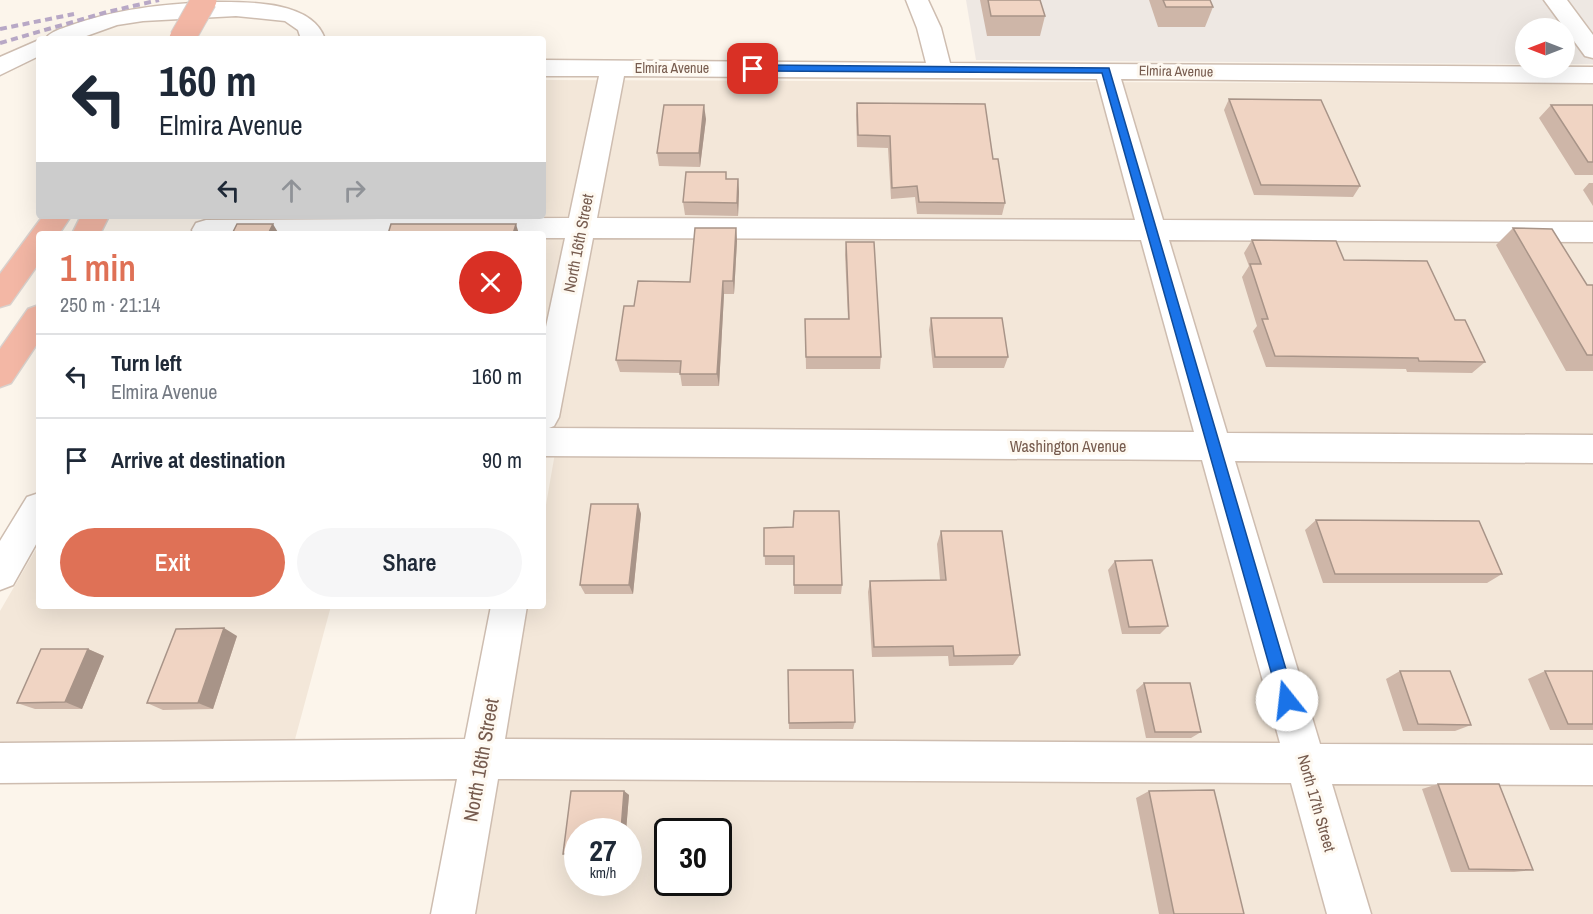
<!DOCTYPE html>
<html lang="en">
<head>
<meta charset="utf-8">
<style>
	body { margin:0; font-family:"Archivo Narrow",sans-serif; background:#f6f6f7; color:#1f2937; height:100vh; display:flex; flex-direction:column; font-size:22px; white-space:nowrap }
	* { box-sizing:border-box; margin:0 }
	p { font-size:20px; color:#747a83 }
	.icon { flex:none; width:33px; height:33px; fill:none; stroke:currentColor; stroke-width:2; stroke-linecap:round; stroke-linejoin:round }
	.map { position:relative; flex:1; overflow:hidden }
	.sheet { position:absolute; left:36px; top:231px; width:510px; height:378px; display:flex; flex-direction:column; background:#fff; border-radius:6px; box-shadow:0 6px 24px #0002 }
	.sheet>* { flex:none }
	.guide { position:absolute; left:36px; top:36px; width:510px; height:183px; border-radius:6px; box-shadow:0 6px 24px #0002; background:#fff; color:#1f2937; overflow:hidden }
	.needle { width:39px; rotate:270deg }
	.tools { position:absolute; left:1515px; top:18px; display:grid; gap:12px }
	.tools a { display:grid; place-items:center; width:60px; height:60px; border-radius:50%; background:#fff; box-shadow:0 6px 24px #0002; font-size:30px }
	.speed { position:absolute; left:564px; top:818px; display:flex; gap:12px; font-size:30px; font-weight:700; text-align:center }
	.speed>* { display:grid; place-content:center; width:78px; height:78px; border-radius:50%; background:#fff; box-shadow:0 6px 24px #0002; line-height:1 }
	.speed small { font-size:15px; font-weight:400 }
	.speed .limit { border:3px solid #111; border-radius:9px; background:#fff; color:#111 }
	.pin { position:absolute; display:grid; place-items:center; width:51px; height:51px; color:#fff; margin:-26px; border-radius:12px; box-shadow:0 3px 9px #0006 }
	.me { position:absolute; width:66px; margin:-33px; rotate:344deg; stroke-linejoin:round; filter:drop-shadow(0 0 4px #0008) }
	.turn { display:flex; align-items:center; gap:21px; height:126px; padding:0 24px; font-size:27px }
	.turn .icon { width:78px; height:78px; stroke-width:2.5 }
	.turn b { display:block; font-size:42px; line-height:51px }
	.lanes { display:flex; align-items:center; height:57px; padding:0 24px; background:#0003; justify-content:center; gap:30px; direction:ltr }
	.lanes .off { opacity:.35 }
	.round { display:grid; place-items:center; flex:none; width:63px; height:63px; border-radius:32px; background:#f6f6f7 }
	.overview { display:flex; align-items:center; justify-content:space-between; height:102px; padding:0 24px }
	h1 { font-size:36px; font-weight:600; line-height:45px; color:#df7156 }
	.primary-button { display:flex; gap:12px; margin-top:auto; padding:12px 24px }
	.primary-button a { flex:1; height:69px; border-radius:36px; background:#df7156; color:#fff; font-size:24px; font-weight:600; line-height:69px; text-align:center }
	.primary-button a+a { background:#f6f6f7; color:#1f2937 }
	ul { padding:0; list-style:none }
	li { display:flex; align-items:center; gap:18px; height:84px; padding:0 24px; border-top:2px solid #e0e1e3 }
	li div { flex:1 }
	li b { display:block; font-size:22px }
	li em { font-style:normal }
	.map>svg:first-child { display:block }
	.residential { fill:#f3e7d9; fill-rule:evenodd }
	.industrial { fill:#eee8e3 }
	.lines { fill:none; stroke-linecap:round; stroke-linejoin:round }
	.minor-casing { stroke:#cebdb0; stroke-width:3 }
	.highway-casing { stroke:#d9d1cd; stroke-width:3 }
	.minor { fill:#fff; fill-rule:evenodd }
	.highway { fill:#f3b7a5; fill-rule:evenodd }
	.rail { stroke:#b8a8c6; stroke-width:4; stroke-dasharray:7 4.5; stroke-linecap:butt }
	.highway-bridge-casing { stroke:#d9d1cd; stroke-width:27; stroke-linecap:butt }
	.highway-bridge { stroke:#f3b7a5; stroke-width:25 }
	.wall { fill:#ceb6a8 }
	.shaded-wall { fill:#a89488 }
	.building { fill:#f0d4c3; stroke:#a89488; stroke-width:1.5 }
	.route { fill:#1a73e8; stroke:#114b97; stroke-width:1.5 }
	.labels { text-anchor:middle; stroke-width:6; stroke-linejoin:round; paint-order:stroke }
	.far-street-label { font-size:14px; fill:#765b4e; stroke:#fef9f1 }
	.street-label { font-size:16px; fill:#765b4e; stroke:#fef9f1 }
	.near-street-label { font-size:20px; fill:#765b4e; stroke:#fef9f1 }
</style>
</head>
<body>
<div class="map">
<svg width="1593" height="914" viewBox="0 0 1593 914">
	<rect width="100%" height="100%" fill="#fcf5eb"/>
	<path class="residential" d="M543,80L1593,84V914H476L528,606H543V522L559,430H543V234H218L229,216H543ZM578,831H628V882H578ZM668,831H718V882H668Z
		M39,544V606H331L294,743H0V611Z"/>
	<path class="industrial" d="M966,0H1593V64H1565L1564,28H1526L1525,64L976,60Z"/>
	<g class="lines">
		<g class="minor-casing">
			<path id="minor" d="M906,0H928L941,28L950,63L1593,67V83L1121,79L1163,220L1593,222V242L1169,240L1227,433L1593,435V463L1235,461L1320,744L1593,745V785L1332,784L1371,914H1327L1291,783L498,779L475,914H431L457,779L0,783V743L465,739L491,606H527L505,739L1280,743L1202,460L543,456V341L565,238H543V234H194L192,230L196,223L206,220L569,218L599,76H543V60L926,63L917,28ZM624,76L1097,79L1135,220L597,218ZM593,238L1141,240L1194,432L549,428L554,426L559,417Z
				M1544,0H1567L1593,35V58L1585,56Z
				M212,2C247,2 312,0 325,39H301L298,30L285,21L236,16L143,21L117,25L78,39H45C51,31 61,29 69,26C116,9 162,4 212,2Z
				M39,40V56L0,75V57Z
				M39,493V539L13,585L0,590V541L27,497Z"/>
		</g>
		<g class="highway-casing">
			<path id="highway" d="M43,216H71L59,234H39V263L10,304L0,307V274Z
				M81,216H109L100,234H72Z
				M39,305V341L11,383L0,387V349L28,309Z"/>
		</g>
		<use href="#minor" class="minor"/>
		<use href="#highway" class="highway"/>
		<path class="rail" d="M0,29L74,14
			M0,43L107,12L159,0"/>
		<g class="highway-bridge-casing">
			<path id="highway-bridge" d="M182,39L204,0"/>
		</g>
		<use href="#highway-bridge" class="highway-bridge"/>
	</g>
	<path class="wall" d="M980,0H1040L1045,16L1040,36H987Z
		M1149,0H1210L1213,7L1205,27H1158Z
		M1229,99L1360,186L1353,197L1254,195L1224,110Z
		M857,103L993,159L1005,203L1002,215L917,214L915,197L891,199L888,148L857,147L856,115Z
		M1551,105L1593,106V175H1575L1539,118Z
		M706,119L700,167L659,166L657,153Z
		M727,179H738L739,192L738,216L685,215L683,202Z
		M1589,183H1593V206L1583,190Z
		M253,216H290L289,217H254Z
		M404,216H525L404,217Z
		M736,228L737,241L734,294H724L719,386H682L680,373L620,372L616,360L634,306L690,282Z
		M1513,228L1587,285H1593V371H1566L1496,245Z
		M1252,240L1344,260L1455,320L1485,362L1472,373L1407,372L1406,369L1266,367L1253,331L1257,326L1242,277L1249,266L1244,253Z
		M846,242L881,357L880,369H806L805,319H848L845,255Z
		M931,318L1008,357L1004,368H933L929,330Z
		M638,504L641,514L633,594H585L580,585Z
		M1316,520L1502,574L1487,583H1323L1305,530Z
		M764,528L842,585L841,594H794V565H765Z
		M941,531L1020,655L1013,665L949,666L948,656L872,657L868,592L870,581L940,580L937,544Z
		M1115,561L1168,626L1160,634H1122L1108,570Z
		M237,636L213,709L163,710L147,703Z
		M88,649L104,656L82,709H35L17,703Z
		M788,670L855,722L853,729H789Z
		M1400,671L1471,725L1455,731H1403L1386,679Z
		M1545,671H1593V730H1550L1528,679Z
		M1144,683L1201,732L1191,738H1146L1136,690Z
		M1438,784L1533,870L1514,872H1451L1422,789Z
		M571,791H624L629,795L626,831H578V857H570L563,854Z
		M1149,791L1244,914H1159L1136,798Z"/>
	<path class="shaded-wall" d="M704,105L706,119L700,167L699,153Z
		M738,179L739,192L738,216L737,203Z
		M273,224L279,234H268Z
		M516,224L519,234H513Z
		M736,228L737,241L734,294L733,281Z
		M723,281L724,294L719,386L717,374Z
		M638,504L641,514L633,594L629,585Z
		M224,628L237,636L213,709L198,703Z
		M88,649L104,656L82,709L65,702Z
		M624,791L629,795L626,831H621Z"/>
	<path class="building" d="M988,0H1040L1045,16H991Z
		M1163,0H1210L1213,7H1166Z
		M1229,99L1321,100L1360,186L1261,185Z
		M857,103L985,104L993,159H998L1005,203L919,202L917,186L892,188L890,136L858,135Z
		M664,105H704L699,153H657Z
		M1551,105H1593V162H1588Z
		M686,172H726V179H738L737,203L683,202Z
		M237,224H273L268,234H232Z
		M391,224H516L513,234H388Z
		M695,228H736L733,281H723L717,374H680L681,361L616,360L624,306H634L638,281L690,282Z
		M1513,228L1552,229L1587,285H1593V355H1587Z
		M1252,240L1336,241L1344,260L1427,261L1455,320H1465L1485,362L1419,361L1418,358L1275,356L1262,319H1268L1250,264H1261Z
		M846,242H874L881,357H806L805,319H849Z
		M931,318H1002L1008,357H935Z
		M591,504H638L629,585H580Z
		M794,511H839L842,585H794V556H764V528L793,527Z
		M1316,520L1479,521L1502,574H1335Z
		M941,531H1002L1020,655L954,656L953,646L874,647L870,581L946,580Z
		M1152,560L1168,626L1129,627L1115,561Z
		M224,628L198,703H147L176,629Z
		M41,649H88L65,702L17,703Z
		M788,670H853L855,722L789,723Z
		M1400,671H1450L1471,725L1418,724Z
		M1545,671H1593V724H1568Z
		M1144,683H1190L1201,732H1155Z
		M1438,784H1499L1533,870L1469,869Z
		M1214,790L1244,914H1174L1149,791Z
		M571,791H624L621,831H578V854H563Z"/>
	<path class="route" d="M753,65L1109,68L1295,700L1293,705L1287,708L1282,705L1279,700L1102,73L750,71V66Z"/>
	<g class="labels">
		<g class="far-street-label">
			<text x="672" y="73">Elmira Avenue</text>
			<text transform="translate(1176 71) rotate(1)" y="5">Elmira Avenue</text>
		</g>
		<g class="street-label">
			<text transform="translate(578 243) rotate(-79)" y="6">North 16th Street</text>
			<text x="1068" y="452">Washington Avenue</text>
			<text transform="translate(1317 803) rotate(74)" y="6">North 17th Street</text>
		</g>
		<g class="near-street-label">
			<text transform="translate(481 760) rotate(-80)" y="7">North 16th Street</text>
		</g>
	</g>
</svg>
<div class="tools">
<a><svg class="needle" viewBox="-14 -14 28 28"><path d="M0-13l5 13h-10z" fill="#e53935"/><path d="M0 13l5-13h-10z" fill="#747a83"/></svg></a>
</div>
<div class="speed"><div>27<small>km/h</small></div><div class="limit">30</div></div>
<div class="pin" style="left:753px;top:69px;background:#d93025"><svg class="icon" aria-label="arrive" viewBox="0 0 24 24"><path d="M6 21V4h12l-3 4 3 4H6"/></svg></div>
<svg class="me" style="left:1287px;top:700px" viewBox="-20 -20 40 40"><circle r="19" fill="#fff"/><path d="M0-13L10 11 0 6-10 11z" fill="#1a73e8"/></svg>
<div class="guide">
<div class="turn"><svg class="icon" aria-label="left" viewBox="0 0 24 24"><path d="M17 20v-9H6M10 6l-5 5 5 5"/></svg><div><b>160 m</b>Elmira Avenue</div></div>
<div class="lanes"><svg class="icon" aria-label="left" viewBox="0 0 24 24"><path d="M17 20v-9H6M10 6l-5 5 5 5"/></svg><svg class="icon off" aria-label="ahead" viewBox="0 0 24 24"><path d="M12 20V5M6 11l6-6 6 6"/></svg><svg class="icon off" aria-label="right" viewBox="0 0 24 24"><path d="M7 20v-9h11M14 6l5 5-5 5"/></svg></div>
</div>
<section class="sheet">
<div class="overview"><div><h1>1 min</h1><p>250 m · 21:14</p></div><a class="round" style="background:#d93025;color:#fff"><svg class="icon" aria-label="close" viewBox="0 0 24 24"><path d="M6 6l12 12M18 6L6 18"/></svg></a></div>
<ul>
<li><svg class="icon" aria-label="left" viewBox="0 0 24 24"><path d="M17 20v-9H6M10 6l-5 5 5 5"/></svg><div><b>Turn left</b><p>Elmira Avenue</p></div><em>160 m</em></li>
<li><svg class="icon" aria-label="arrive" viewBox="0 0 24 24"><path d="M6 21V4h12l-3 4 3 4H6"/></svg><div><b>Arrive at destination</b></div><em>90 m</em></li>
</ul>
<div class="primary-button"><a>Exit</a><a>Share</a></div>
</section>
</div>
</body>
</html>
